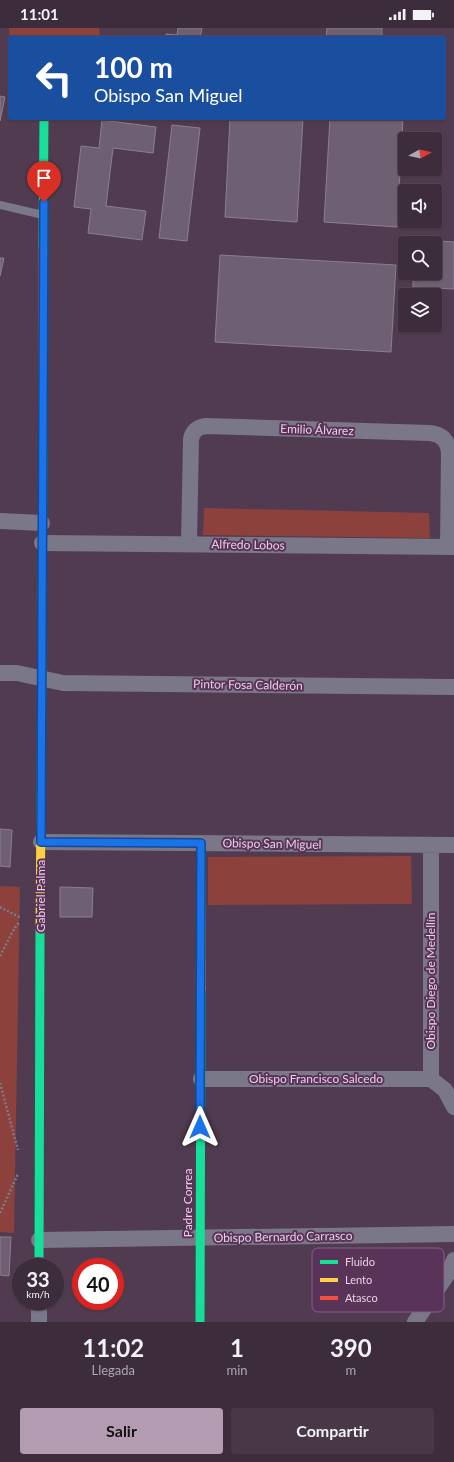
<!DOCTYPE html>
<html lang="es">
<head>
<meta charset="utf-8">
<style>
	body { margin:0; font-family:Lato,sans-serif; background:#483847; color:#f1f3f6; height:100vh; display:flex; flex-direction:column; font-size:15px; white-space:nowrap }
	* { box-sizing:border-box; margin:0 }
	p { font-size:13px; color:#ada7af }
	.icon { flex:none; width:22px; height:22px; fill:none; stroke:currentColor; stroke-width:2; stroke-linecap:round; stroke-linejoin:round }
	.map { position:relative; height:1294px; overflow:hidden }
	.panel { display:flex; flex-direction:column; background:#3d2c3c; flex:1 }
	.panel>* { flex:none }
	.top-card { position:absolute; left:8px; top:8px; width:438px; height:84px; border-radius:4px; box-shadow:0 1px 3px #0004,0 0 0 1px #564856; background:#1a4fa0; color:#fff; overflow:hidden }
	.needle { width:26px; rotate:82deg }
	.buttons { position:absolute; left:398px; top:104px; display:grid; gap:8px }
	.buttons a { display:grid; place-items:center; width:44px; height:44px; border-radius:4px; background:#3d2c3c; box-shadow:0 1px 3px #0004,0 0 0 1px #564856; font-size:20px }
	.speed { position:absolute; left:12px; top:1230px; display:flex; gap:8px; font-size:20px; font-weight:700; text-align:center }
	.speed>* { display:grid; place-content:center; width:52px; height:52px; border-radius:50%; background:#3d2c3c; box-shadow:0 1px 3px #0004,0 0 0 1px #564856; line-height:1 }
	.speed small { font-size:10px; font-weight:400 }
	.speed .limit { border:6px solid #d22; background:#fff; color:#111 }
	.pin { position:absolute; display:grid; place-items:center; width:34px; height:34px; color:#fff; margin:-41px -17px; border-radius:50% 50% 50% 0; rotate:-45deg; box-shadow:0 0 4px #0007 }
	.pin .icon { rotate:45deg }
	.me { position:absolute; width:44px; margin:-22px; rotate:0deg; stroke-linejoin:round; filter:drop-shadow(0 0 3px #0008) }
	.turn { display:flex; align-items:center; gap:14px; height:84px; padding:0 20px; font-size:18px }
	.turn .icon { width:52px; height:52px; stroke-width:2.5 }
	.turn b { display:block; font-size:28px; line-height:34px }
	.eta { display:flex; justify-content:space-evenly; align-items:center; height:68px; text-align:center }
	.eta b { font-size:24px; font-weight:700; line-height:28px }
	.button { display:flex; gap:8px; margin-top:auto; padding:8px 20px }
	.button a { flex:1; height:46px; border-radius:4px; background:#b39cb2; color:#111; font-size:16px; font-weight:700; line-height:46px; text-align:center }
	.button a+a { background:#483847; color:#f1f3f6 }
	.status { display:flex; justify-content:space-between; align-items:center; height:28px; padding:0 20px; background:#3d2c3c; direction:ltr }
	.status svg { height:11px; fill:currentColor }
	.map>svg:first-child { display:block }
	.green { fill:#8c413c }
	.building { fill:#6e5f72; stroke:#8c7e91 }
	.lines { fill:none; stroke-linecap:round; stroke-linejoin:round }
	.path { stroke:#7e7a89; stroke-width:2.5; stroke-dasharray:2 2; stroke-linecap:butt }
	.lane { stroke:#7a7789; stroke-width:8 }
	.street { stroke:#7a7789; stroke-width:16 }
	.fast { stroke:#16e098; stroke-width:9 }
	.slow { stroke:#ffcf43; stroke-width:9 }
	.jam { stroke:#f24e42; stroke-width:9 }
	.route-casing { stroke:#114b97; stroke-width:10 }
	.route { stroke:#1a73e8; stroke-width:7 }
	.labels { text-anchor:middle; stroke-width:4; stroke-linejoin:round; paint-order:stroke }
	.street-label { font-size:12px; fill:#e8d0e6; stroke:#593358 }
	.key { fill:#593358; stroke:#846283; stroke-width:1 }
	.key-label { font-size:11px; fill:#e8d0e6 }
</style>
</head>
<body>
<div class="status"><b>11:01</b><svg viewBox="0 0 49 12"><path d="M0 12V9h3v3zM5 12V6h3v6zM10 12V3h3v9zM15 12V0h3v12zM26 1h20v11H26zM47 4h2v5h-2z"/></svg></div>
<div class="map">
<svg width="454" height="1294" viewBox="0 0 454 1294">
	<rect width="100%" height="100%" fill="#513b50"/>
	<path class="green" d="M9,0H99L100,10H10V13Z
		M204,480L429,485L430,510L203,507Z
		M411,828L412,876L208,877V829Z
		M0,858L20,859L14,1205L0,1204Z"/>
	<path class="building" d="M178,0H202L200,10H166V6L177,7Z
		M327,0H382V10H326Z
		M0,68L5,69L0,93Z
		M230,90H303L297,194L225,189Z
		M330,90H403L397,199L324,194Z
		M102,92L156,99L153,125L113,120L106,178L146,183L142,212L88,205L91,181L74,179L81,118L99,120Z
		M172,97L200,100L187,213L159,210Z
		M415,211L454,214V261L413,259V245H435V215H415Z
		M220,227L396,237L391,324L215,314Z
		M0,230H4L0,248Z
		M0,801L12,802L10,839L0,838Z
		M60,859L93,860L92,889H60Z
		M0,1209H11L9,1248L0,1247Z"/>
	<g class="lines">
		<path class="path" d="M0,879L21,890
			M0,928L13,903L19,894
			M0,1055L18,1122
			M0,1185L18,1146"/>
		<path class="lane" d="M0,177L43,187"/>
		<path class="street" d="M0,493L42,495
			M42,515L454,519
			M189,516L191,411C193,402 198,399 206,398L429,405C442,406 448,413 449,425L448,519
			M0,645H17L63,655L454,659
			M41,814L454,817
			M431,817V1051
			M201,1051H431
			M431,1051L445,1062L454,1079
			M39,1212L454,1206
			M39,1294V1273
			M415,1294L449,1244L454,1232"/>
		<path class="fast" d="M43,218L44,90
			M41,781L43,420
			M39,1239L40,901
			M200,1294L201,961"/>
		<path class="slow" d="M40,901L41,781
			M201,961V815"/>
		<path class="jam" d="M43,420V218"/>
	</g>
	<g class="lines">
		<g class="route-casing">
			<path id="route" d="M44,174L41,814L201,815L200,1099"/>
		</g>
		<use href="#route" class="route"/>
	</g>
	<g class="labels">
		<g class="street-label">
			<text transform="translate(317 402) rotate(2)" y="4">Emilio Álvarez</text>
			<text transform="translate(248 517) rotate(1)" y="4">Alfredo Lobos</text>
			<text transform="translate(248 657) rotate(1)" y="4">Pintor Fosa Calderón</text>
			<text transform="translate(272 816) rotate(1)" y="4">Obispo San Miguel</text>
			<text transform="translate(41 868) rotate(-90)" y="4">Gabriel Palma</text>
			<text transform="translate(431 953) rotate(-90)" y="4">Obispo Diego de Medellín</text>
			<text x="316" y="1055">Obispo Francisco Salcedo</text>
			<text transform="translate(188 1175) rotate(-90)" y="4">Padre Correa</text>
			<text transform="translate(283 1209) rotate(-1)" y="4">Obispo Bernardo Carrasco</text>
		</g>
	</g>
	<rect x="312" y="1220" width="132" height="64" rx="6" class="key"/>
	<rect x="320" y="1232" width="18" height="4" fill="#16e098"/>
	<rect x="320" y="1250" width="18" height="4" fill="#ffcf43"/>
	<rect x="320" y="1268" width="18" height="4" fill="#f24e42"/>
	<g class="key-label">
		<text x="345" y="1238">Fluido</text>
		<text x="345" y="1256">Lento</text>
		<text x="345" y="1274">Atasco</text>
	</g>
</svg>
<div class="buttons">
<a><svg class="needle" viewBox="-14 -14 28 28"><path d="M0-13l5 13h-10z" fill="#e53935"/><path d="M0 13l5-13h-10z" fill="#ada7af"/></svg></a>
<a><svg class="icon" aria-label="sound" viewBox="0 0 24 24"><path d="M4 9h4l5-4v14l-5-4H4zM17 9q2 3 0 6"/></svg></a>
<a><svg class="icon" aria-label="search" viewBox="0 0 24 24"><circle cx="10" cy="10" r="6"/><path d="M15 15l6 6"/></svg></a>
<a><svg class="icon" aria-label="layers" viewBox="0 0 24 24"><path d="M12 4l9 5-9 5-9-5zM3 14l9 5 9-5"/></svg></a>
</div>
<div class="speed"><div>33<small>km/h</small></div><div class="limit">40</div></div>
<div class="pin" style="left:44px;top:174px;background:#d93025"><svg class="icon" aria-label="arrive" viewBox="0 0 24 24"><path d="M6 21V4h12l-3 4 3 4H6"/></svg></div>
<svg class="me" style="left:200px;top:1099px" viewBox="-20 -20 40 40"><path d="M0-17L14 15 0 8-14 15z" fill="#1a73e8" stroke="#fff" stroke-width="4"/></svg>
<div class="top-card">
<div class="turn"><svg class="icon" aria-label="left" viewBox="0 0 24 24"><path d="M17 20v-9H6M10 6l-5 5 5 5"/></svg><div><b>100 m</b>Obispo San Miguel</div></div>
</div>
</div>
<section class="panel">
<div class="eta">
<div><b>11:02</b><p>Llegada</p></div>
<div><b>1</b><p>min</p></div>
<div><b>390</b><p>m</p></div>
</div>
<div class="button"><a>Salir</a><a>Compartir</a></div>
</section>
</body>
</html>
